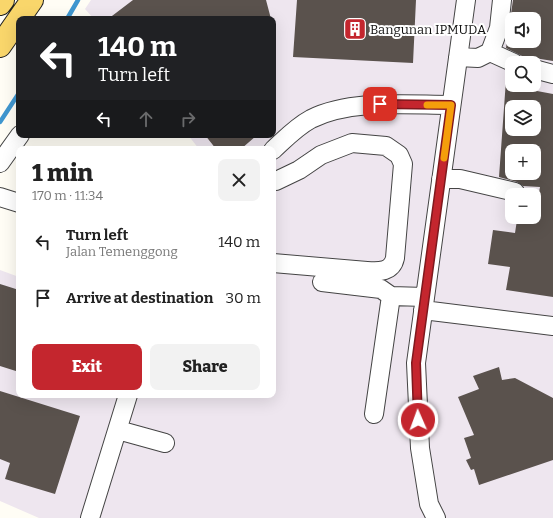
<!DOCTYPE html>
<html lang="en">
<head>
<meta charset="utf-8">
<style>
	body { margin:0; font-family:Bitter,serif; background:#f2f2f2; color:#222; height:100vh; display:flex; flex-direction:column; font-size:15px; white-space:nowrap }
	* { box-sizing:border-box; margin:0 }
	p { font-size:13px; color:#767676 }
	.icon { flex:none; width:22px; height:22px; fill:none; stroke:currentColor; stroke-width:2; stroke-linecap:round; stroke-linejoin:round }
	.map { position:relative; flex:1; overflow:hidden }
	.drawer { position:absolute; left:16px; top:146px; width:260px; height:252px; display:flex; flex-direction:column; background:#fff; border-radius:8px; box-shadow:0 4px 16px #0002 }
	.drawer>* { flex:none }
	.top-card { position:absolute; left:16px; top:16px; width:260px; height:122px; border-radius:8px; box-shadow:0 4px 16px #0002; background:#202124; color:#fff; overflow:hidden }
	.fabs { position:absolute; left:505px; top:12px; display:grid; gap:8px }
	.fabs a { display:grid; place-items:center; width:36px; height:36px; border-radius:8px; background:#fff; box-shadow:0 4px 16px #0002; font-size:20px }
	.pin { position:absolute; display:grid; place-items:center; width:34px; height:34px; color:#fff; margin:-17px; border-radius:8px; box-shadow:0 2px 6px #0006 }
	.me { position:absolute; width:44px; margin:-22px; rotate:358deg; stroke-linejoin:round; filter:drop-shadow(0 0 3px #0008) }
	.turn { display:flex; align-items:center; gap:14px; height:84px; padding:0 16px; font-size:18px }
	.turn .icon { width:52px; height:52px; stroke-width:2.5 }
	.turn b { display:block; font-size:28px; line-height:34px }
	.lanes { display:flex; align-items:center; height:38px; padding:0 16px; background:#0003; justify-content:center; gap:20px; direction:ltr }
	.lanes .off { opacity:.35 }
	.round { display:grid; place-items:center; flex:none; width:42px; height:42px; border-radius:8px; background:#f2f2f2 }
	.overview { display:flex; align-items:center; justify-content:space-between; height:68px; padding:0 16px }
	h1 { font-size:24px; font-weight:800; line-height:30px }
	.cta { display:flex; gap:8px; margin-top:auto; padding:8px 16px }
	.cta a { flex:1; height:46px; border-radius:8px; background:#c4262e; color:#fff; font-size:16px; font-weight:800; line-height:46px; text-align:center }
	.cta a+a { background:#f2f2f2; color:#222 }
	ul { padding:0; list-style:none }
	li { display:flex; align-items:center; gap:12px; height:56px; padding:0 16px }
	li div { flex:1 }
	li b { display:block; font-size:15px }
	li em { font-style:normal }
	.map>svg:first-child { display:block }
	.industrial { fill:#eee6ef; fill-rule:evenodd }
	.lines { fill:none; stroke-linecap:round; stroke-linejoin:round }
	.stream { stroke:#3f96cf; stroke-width:4.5 }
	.building { fill:#5a524d; fill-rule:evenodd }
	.minor-casing { stroke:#444; stroke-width:20 }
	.major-casing { stroke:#222; stroke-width:24 }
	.minor { stroke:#fff; stroke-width:18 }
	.major { stroke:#f9d66b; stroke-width:22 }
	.route-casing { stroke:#7f191e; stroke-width:10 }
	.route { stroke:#c4262e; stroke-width:7 }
	.slow { stroke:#f59e0b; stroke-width:7 }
	.labels { text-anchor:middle; stroke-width:4; stroke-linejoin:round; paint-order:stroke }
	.poi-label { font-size:13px; fill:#111; stroke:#fff; text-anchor:start }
</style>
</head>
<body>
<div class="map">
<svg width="553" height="518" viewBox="0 0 553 518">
	<rect width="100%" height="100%" fill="#fffdf5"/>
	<path class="industrial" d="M91,0H553V518H39L0,501V270L19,277V395H273V149H199L188,135H273V19H94L85,9ZM512,19H534V41H512ZM512,63H534V85H512ZM512,107H534V129H512ZM512,151H534V173H512ZM512,195H534V217H512Z"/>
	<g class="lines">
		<path class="stream" d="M67,19L78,0
			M0,122L19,93"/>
	</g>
	<path class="building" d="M133,0H266L271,19H108Z
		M297,0H416L413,63L293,57Z
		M513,0H553V61L522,56L506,48ZM512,19H534V41H512Z
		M506,80L512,83V85H518L537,91L553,94V297L506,290L510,267L488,264L493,230L515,233L517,220L533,223L540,187L523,186L517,182L499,177ZM512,107H534V129H512ZM512,151H534V173H512Z
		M205,135H257L241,149H216Z
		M0,284L19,290V372L0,366Z
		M499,367L502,380L515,378L553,398V460L479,485L474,469L471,470L466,460L471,458L464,438L474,435L458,397L479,389L473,376Z
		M0,391L80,416L55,494L5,479L10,463L0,459Z"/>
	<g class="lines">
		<g class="minor-casing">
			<path id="minor" d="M490,52L514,63
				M458,57L478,58L490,52L499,28L502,0
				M534,69L553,74
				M273,150C285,139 296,127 311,119C351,99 408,105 451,105
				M0,163L20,135
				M441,179H460L515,192
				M0,197L19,203
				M273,263L367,271C379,272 392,272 395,258L403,164L399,155L386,146L352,143L321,155L299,170L276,181
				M322,282L381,289L391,296L425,297
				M423,310L553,326
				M374,414L391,296
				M118,430L165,443
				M90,518L128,395
				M436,518L429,504L420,448L416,363L466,0"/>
		</g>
		<g class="major-casing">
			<path id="major" d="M0,4L3,0
				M0,46L32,0"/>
		</g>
		<use href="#minor" class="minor"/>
		<use href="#major" class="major"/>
	</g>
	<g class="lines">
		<g class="route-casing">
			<path id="route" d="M380,104L451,105L416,363L418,420"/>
		</g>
		<use href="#route" class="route"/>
		<path class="slow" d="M427,105H451L444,158"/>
	</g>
	<defs>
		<g id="building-square" transform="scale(1.15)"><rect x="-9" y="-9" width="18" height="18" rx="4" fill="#c4262e" stroke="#fff"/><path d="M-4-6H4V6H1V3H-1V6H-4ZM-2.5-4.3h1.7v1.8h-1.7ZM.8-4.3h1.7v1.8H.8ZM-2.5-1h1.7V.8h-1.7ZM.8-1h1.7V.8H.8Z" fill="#fff"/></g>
	</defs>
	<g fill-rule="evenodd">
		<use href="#building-square" x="355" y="29"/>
	</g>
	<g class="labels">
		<g class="poi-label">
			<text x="370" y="34">Bangunan IPMUDA</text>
		</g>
	</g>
</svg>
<div class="fabs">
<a><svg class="icon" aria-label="sound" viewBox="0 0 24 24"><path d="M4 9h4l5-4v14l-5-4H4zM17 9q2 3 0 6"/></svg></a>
<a><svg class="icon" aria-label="search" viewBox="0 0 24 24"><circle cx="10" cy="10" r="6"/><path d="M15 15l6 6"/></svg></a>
<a><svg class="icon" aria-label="layers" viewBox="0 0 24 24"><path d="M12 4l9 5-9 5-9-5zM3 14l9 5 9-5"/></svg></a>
<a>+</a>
<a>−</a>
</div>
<div class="pin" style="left:380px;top:104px;background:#d93025"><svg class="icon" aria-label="arrive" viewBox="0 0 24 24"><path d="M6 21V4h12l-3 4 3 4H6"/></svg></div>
<svg class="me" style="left:418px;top:420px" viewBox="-20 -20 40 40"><circle r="17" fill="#c4262e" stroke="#fff" stroke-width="3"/><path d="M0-11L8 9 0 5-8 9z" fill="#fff"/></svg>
<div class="top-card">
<div class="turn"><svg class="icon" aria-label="left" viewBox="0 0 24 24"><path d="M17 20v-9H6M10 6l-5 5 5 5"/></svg><div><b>140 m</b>Turn left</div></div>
<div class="lanes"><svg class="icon" aria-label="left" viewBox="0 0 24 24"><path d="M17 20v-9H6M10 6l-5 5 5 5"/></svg><svg class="icon off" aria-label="ahead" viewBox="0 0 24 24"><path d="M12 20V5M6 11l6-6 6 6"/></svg><svg class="icon off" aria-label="right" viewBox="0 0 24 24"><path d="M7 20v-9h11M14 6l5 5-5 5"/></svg></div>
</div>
<section class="drawer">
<div class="overview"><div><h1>1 min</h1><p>170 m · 11:34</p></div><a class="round"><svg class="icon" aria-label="close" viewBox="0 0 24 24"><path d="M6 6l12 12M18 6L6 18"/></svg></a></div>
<ul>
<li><svg class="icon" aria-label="left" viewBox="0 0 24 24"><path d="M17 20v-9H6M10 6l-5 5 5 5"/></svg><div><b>Turn left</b><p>Jalan Temenggong</p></div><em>140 m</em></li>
<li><svg class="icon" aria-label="arrive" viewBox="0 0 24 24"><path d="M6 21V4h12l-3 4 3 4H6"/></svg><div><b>Arrive at destination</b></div><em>30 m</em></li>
</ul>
<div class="cta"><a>Exit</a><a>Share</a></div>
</section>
</div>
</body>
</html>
